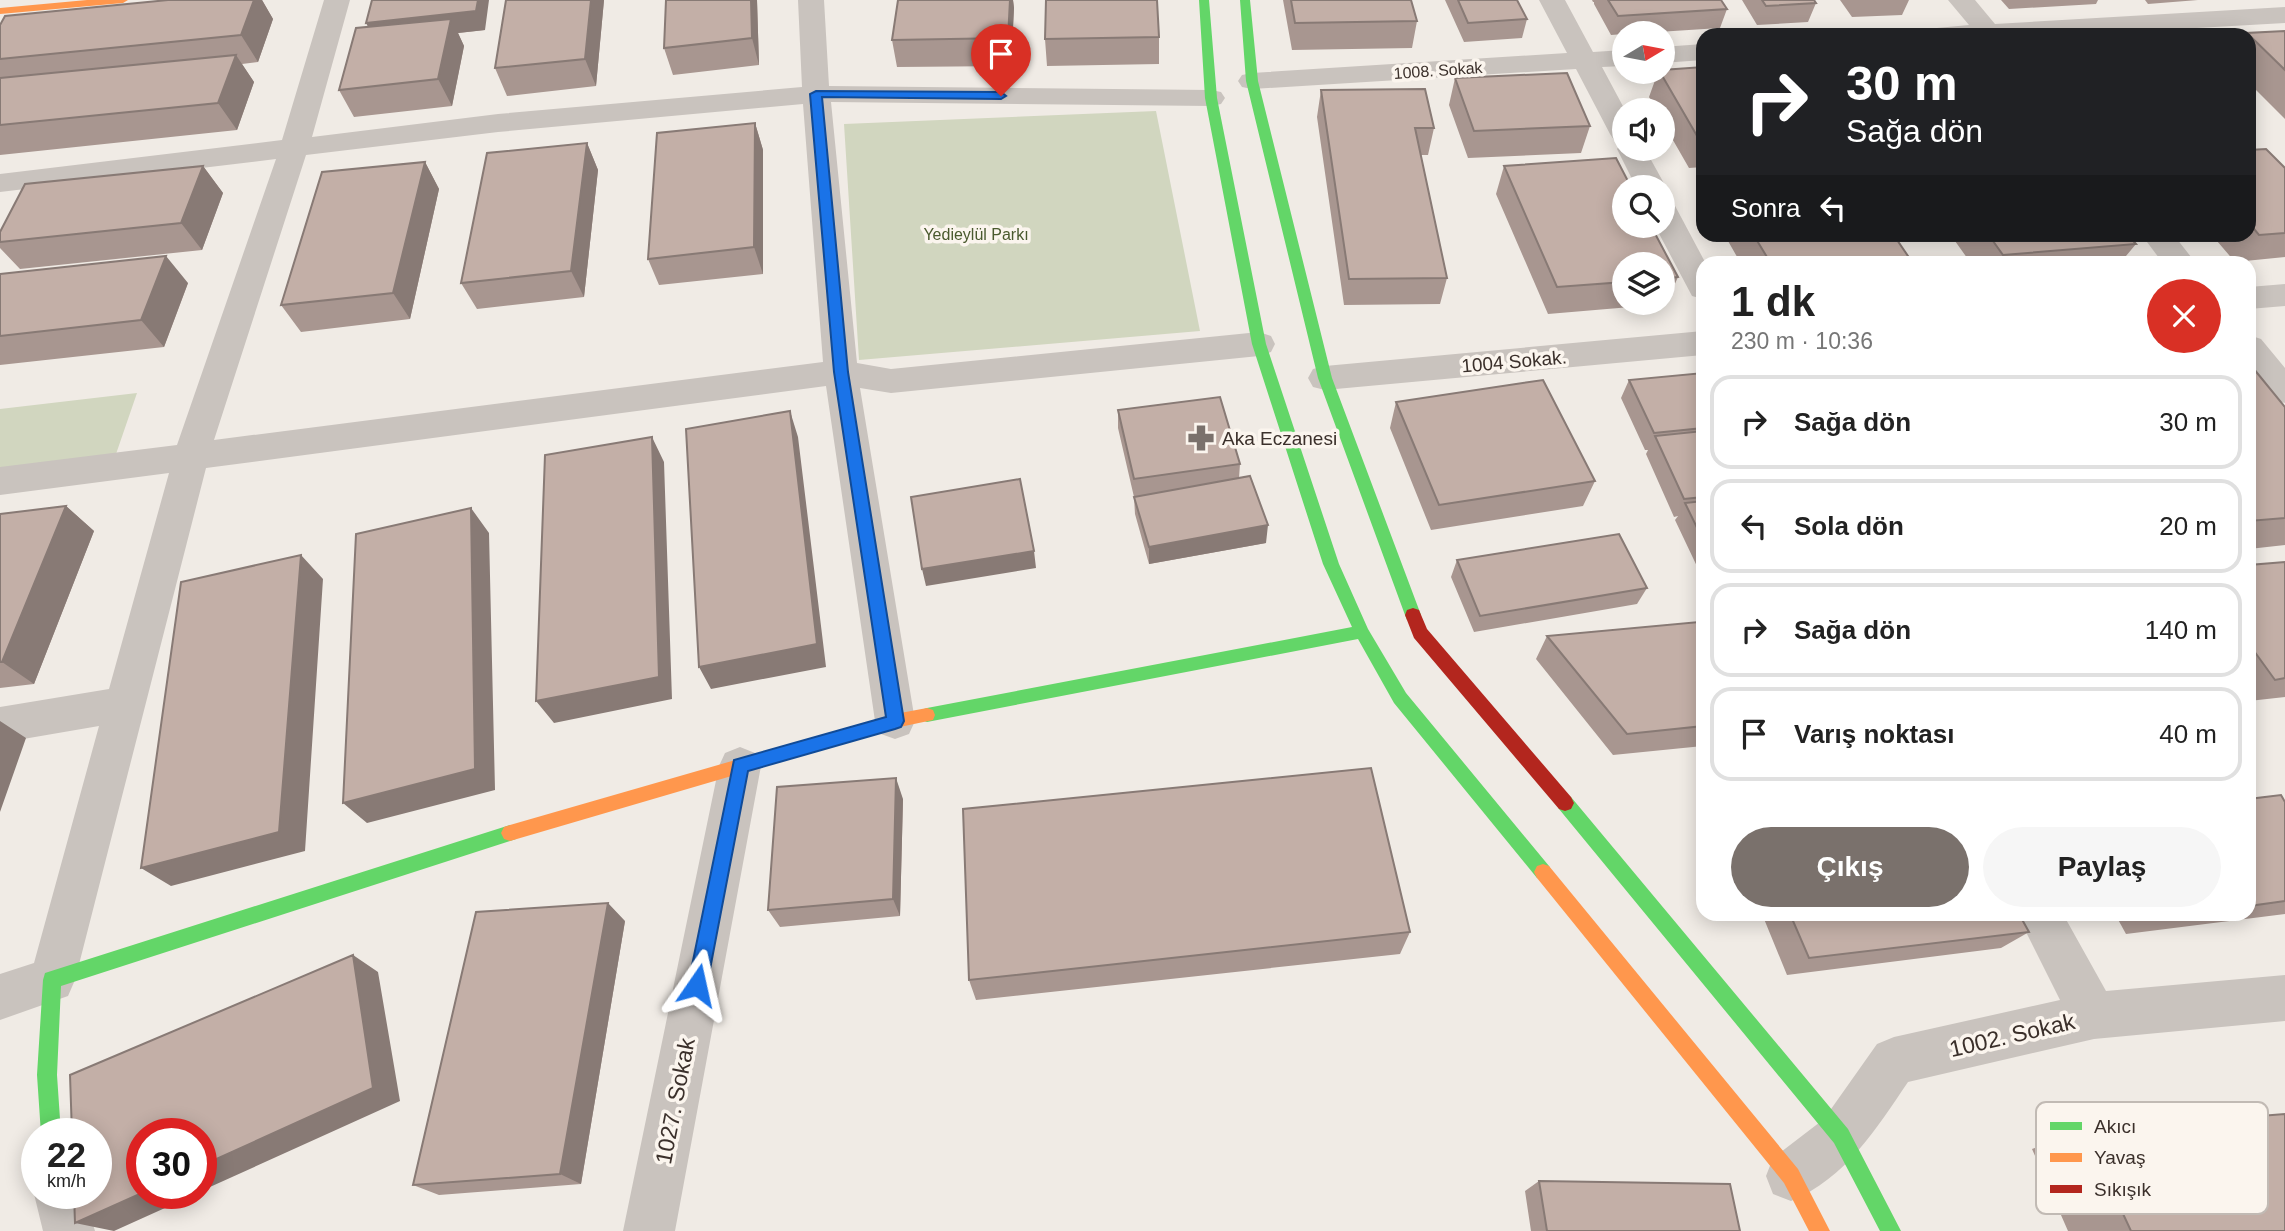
<!DOCTYPE html>
<html lang="tr">
<head>
<meta charset="utf-8">
<style>
	body { margin:0; font-family:Arial,sans-serif; background:#f6f6f6; color:#222; height:100vh; display:flex; flex-direction:column; font-size:26px; white-space:nowrap }
	* { box-sizing:border-box; margin:0 }
	p { font-size:23px; color:#767676 }
	.icon { flex:none; width:38px; height:38px; fill:none; stroke:currentColor; stroke-width:2; stroke-linecap:round; stroke-linejoin:round }
	.map { position:relative; flex:1; overflow:hidden }
	.details { position:absolute; left:1696px; top:256px; width:560px; height:665px; display:flex; flex-direction:column; background:#fff; border-radius:21px; box-shadow:0 4px 18px #0003 }
	.details>* { flex:none }
	.hud { position:absolute; left:1696px; top:28px; width:560px; height:214px; border-radius:21px; box-shadow:0 4px 18px #0003; background:#202124; color:#fff; overflow:hidden }
	.needle { width:46px; rotate:80deg }
	.fabs { position:absolute; left:1612px; top:21px; display:grid; gap:14px }
	.fabs a { display:grid; place-items:center; width:63px; height:63px; border-radius:50%; background:#fff; box-shadow:0 4px 18px #0003; font-size:35px }
	.speed { position:absolute; left:21px; top:1118px; display:flex; gap:14px; font-size:35px; font-weight:700; text-align:center }
	.speed>* { display:grid; place-content:center; width:91px; height:91px; border-radius:50%; background:#fff; box-shadow:0 4px 18px #0003; line-height:1 }
	.speed small { font-size:18px; font-weight:400 }
	.speed .limit { border:10px solid #d22; background:#fff; color:#111 }
	.pin { position:absolute; display:grid; place-items:center; width:60px; height:60px; color:#fff; margin:-72px -30px; border-radius:50% 50% 50% 0; rotate:-45deg; box-shadow:0 0 7px #0007 }
	.pin .icon { rotate:45deg }
	.me { position:absolute; width:77px; margin:-38px; rotate:11deg; stroke-linejoin:round; filter:drop-shadow(0 0 5px #0008) }
	.turn { display:flex; align-items:center; gap:24px; height:147px; padding:0 35px; font-size:32px }
	.turn .icon { width:91px; height:91px; stroke-width:2.5 }
	.turn b { display:block; font-size:49px; line-height:60px }
	.then { display:flex; align-items:center; height:66px; padding:0 35px; background:#0003; gap:14px; font-size:26px }
	.round { display:grid; place-items:center; flex:none; width:74px; height:74px; border-radius:37px; background:#f6f6f6 }
	.summary { display:flex; align-items:center; justify-content:space-between; height:119px; padding:0 35px }
	h1 { font-size:42px; font-weight:800; line-height:52px }
	.cta { display:flex; gap:14px; margin-top:auto; padding:14px 35px }
	.cta a { flex:1; height:80px; border-radius:42px; background:#7a716c; color:#fff; font-size:28px; font-weight:800; line-height:80px; text-align:center }
	.cta a+a { background:#f6f6f6; color:#222 }
	ul { padding:0; list-style:none }
	li { display:flex; align-items:center; gap:21px; height:94px; margin:0 14px 10px; padding:0 21px; border:4px solid #e0e0e0; border-radius:21px }
	li div { flex:1 }
	li b { display:block; font-size:26px }
	li em { font-style:normal }
	.map>svg:first-child { display:block }
	.green { fill:#d1d6bf }
	.lines { fill:none; stroke-linecap:round; stroke-linejoin:round }
	.street { fill:#c9c3be; fill-rule:evenodd }
	.fast { fill:#63d668; fill-rule:evenodd }
	.slow { fill:#ff974d; fill-rule:evenodd }
	.jam { fill:#b3261e; fill-rule:evenodd }
	.wall { fill:#a89690; fill-rule:evenodd }
	.shaded-wall { fill:#887a75 }
	.building { fill:#c3afa7; stroke:#887a75; stroke-width:2 }
	.route { fill:#1a73e8; stroke:#114b97; stroke-width:2 }
	.labels { text-anchor:middle; stroke-width:7; stroke-linejoin:round; paint-order:stroke }
	.far-street-label { font-size:16px; fill:#3b302b; stroke:#fbf5ee }
	.far-park-label { font-size:16px; fill:#4a5a2e; stroke:#fbf5ee }
	.street-label { font-size:19px; fill:#3b302b; stroke:#fbf5ee }
	.poi-label { font-size:19px; fill:#3b302b; stroke:#fbf5ee; text-anchor:start }
	.near-street-label { font-size:23px; fill:#3b302b; stroke:#fbf5ee }
	.key { fill:#fbf5ee; stroke:#c1bab4; stroke-width:2 }
	.key-label { font-size:19px; fill:#3b302b }
</style>
</head>
<body>
<div class="map">
<svg width="2285" height="1231" viewBox="0 0 2285 1231">
	<rect width="100%" height="100%" fill="#f0ebe5"/>
	<path class="green" d="M1156,111L1200,331L859,360L844,124Z
		M137,393L116,454L0,469V409Z"/>
	<g class="lines">
		<path class="street" d="M324,0H350L312,137L498,114L802,87L798,0H824L829,86L1211,90L1221,92L1225,98L1221,104L1211,106L831,102L857,363L891,369L1259,332L1271,336L1275,344L1271,352L1259,356L891,393L860,388L915,721L909,734L895,739L881,734L875,721L826,386L206,468L75,980L68,996L0,1020V974L34,963L99,726L0,743V707L109,689L169,473L0,495V467L177,445L276,159L0,192V174L282,140ZM803,104L823,362L214,440L306,155L498,132Z
			M1539,0H1565L1593,52L1624,50V66L1602,67L1625,110L1624,149H1645L1666,187L1662,192V187H1636L1617,149L1622,142L1614,140L1610,134L1576,69L1252,89L1242,87L1238,81L1242,75L1252,73L1567,53Z
			M1948,0H1975L1995,24L2285,7V23L2073,35H1922L1926,29L1969,25Z
			M1703,44V60L1662,63V47Z
			M1662,199L1673,202L1705,262H1703V299L1692,296L1655,226H1662Z
			M2141,234H2173L2195,262H2162Z
			M2285,284V306L2249,309V287Z
			M1703,331V355L1325,390L1313,387L1308,378L1313,369L1325,366Z
			M2249,335L2261,339L2285,368V403L2273,400L2249,369Z
			M740,747L755,753L761,766L675,1231H623L719,766L725,753Z
			M2017,914H2063L2106,991L2285,975V1021L2094,1039L1908,1082C1876,1129 1846,1178 1791,1201L1773,1194L1766,1176L1773,1158L1824,1119L1877,1044L1894,1037L2060,1000Z
			M37,1187V1194H84L95,1231H43L34,1194Z"/>
		<path class="fast" d="M1199,0H1209L1217,98L1266,344L1339,564L1368,629L1406,693L1549,866L1552,872L1549,878L1543,880L1537,878L1394,703L1358,639L927,722L921,720L919,715L921,710L927,708L1352,627L1323,564L1252,344L1205,98Z
			M1240,0H1250L1258,81L1332,378L1421,615L1419,620H1407L1405,615L1318,378L1246,81Z
			M1565,795L1571,797L1848,1129L1901,1231H1880L1834,1143L1559,809L1556,803L1559,797Z
			M510,825L516,827L519,833L516,839L510,841L61,986L57,1075L61,1134H41L37,1075L43,980L45,973Z"/>
		<path class="slow" d="M87,0H128L123,3L0,14V8Z
			M927,708L933,710L935,715L933,720L895,728L510,841L504,839L501,833L504,827L510,825L895,714Z
			M1543,864L1549,866L1798,1169L1830,1231H1809L1784,1183L1537,878L1534,872L1537,866Z"/>
		<path class="jam" d="M1413,608L1419,610L1427,629L1571,797L1574,803L1571,809L1565,811L1559,809L1414,638L1405,615L1407,610Z"/>
	</g>
	<path class="wall" d="M168,0H262L273,19L258,62L242,64L254,82L237,130L0,155V25Z
		M506,0H604L596,86L507,96L495,68Z
		M757,0L759,65L673,75L664,48Z
		M898,0H1013L1014,8L1011,66L897,67L892,40Z
		M1283,0H1411L1417,21L1412,48L1292,50Z
		M1445,0H1517L1527,19L1522,38L1464,42Z
		M1592,0H1721L1727,9L1720,28L1642,33H1624V34L1611,35L1594,4V2H1593Z
		M1742,0H1814L1816,3L1808,22L1757,25Z
		M1840,0H1909L1902,15L1852,17Z
		M2001,0H2098L2096,4L2009,9Z
		M2145,0H2198L2148,4Z
		M368,27L485,30L458,33L464,46L452,106L354,117L339,90Z
		M2285,31V119L2249,83V35H2245L2247,33Z
		M1159,37V64L1047,66L1045,39Z
		M1703,67V167L1689,168L1662,121V110H1656L1649,97L1658,72Z
		M1455,78L1590,126L1581,153L1468,158L1449,105Z
		M1321,90L1434,128L1428,155H1421L1447,278L1440,304L1344,305L1317,117Z
		M755,123L763,150V274L659,285L648,259Z
		M587,143L598,170L584,297L477,309L461,283Z
		M2249,150L2285,168V257L2235,262L2211,234H2249Z
		M1616,158L1631,187H1624V226H1651L1678,277L1666,304L1548,314L1496,194L1504,166ZM1624,264H1662V303H1624Z
		M425,162L439,189L410,319L301,332L281,305Z
		M203,166L223,193L202,250L20,269L0,248V232Z
		M1724,234H1893L1910,259L1908,262H1740Z
		M1950,234H2127L2136,244L2121,262H1970Z
		M0,274L188,283L164,347L0,365Z
		M2249,363L2285,407V545L2249,549Z
		M1703,373V579L1675,520L1678,516L1674,517L1646,454L1648,450H1645L1621,398L1629,380Z
		M1396,402L1595,481L1583,506L1431,530L1390,428Z
		M1118,410L1240,464L1239,478L1266,543L1149,564L1135,514L1134,497L1143,496L1134,497L1118,428Z
		M66,506L94,531L34,684L0,688V514Z
		M1457,560L1647,588L1637,604L1474,632L1451,577Z
		M2285,562V697L2249,701V565Z
		M1703,630V746L1613,755L1536,659L1547,636Z
		M903,799L900,916L780,927L768,910Z
		M2249,799L2285,802V914L2126,934L2115,914H2249Z
		M1762,914H2019L2029,932L2001,948L1787,975Z
		M625,921L581,1184L439,1195L413,1185Z
		M1410,932L1400,954L976,1000L969,980Z
		M2084,1130L2285,1231H2068L2032,1149Z
		M1539,1181L1740,1231H1531L1525,1191Z"/>
	<path class="shaded-wall" d="M254,0H262L273,19L258,62L241,35Z
		M478,0H489L485,30L458,33L464,46L452,106L438,79L376,42L366,23Z
		M591,0H604L596,86L585,59Z
		M751,0H757L759,65L752,38Z
		M1010,0H1013L1014,8L1011,66L1008,38Z
		M236,55L254,82L237,130L218,103Z
		M755,123L763,150V274L754,247Z
		M587,143L598,170L584,297L571,271Z
		M425,162L439,189L410,319L393,293Z
		M203,166L223,193L202,250L181,223Z
		M166,256L188,283L164,347L141,320Z
		M790,411L798,437L826,667L711,689L699,667Z
		M652,437L664,462L672,699L554,723L536,701Z
		M66,506L94,531L34,684L2,662Z
		M471,508L489,533L495,790L367,823L343,803Z
		M1268,525L1266,543L1149,564V547Z
		M1034,551L1036,568L926,586L922,569Z
		M301,555L323,579L305,851L171,886L141,868Z
		M0,721L26,738L0,812Z
		M896,778L903,799L900,916L893,899Z
		M608,903L625,921L581,1184L560,1174Z
		M353,955L378,972L400,1101L201,1191V1166Z
		M142,1193V1194H196L114,1231L75,1223Z"/>
	<path class="building" d="M168,0H254L241,35L0,59V25L5,16Z
		M372,0H478L476,11L366,23Z
		M506,0H591L585,59L495,68Z
		M666,0H751L752,38L664,48Z
		M898,0H1010L1008,38L892,40Z
		M1046,0H1157L1159,37L1045,39Z
		M1291,0H1411L1417,21L1295,23Z
		M1458,0H1517L1527,19L1468,23Z
		M1608,0H1721L1727,9L1618,16Z
		M1762,0H1814L1816,3L1766,6Z
		M451,19L438,79L339,90L356,28Z
		M2285,31V70L2247,33Z
		M236,55L218,103L0,125V78Z
		M1703,67V141H1700L1660,72H1662V70Z
		M1567,73L1590,126L1474,131L1455,78Z
		M1425,89L1434,128H1415L1447,278L1349,279L1321,90Z
		M755,123L754,247L648,259L657,133Z
		M587,143L571,271L461,283L487,153Z
		M2266,149L2285,168V233L2259,235L2249,223V150Z
		M1616,158L1631,187H1624V226H1651L1678,277L1662,279V264H1624V282L1557,287L1504,166Z
		M425,162L393,293L281,305L322,172Z
		M203,166L181,223L0,242V232L25,184Z
		M1753,234H1893L1910,259L1870,262H1770Z
		M1988,234H2127L2136,244L2003,255Z
		M166,256L141,320L0,336V274Z
		M2249,363L2285,407V518L2249,521Z
		M1703,373V428L1654,433L1629,380Z
		M1543,380L1595,481L1439,505L1396,402Z
		M1220,397L1240,464L1134,479L1118,410Z
		M790,411L817,644L699,667L686,429Z
		M1703,431V497L1684,499L1655,436Z
		M652,437L659,677L536,701L545,455Z
		M1250,476L1268,525L1149,547L1134,497Z
		M1020,479L1034,551L922,569L911,497Z
		M1703,501V540L1685,503Z
		M66,506L2,662H0V514Z
		M471,508L475,769L343,803L356,534Z
		M1619,534L1647,588L1480,616L1457,560Z
		M301,555L279,832L141,868L181,582Z
		M2285,562V678L2275,680L2249,644V565Z
		M1699,622L1703,630V726L1627,734L1547,636Z
		M1371,768L1410,932L969,980L963,809Z
		M896,778L893,899L768,910L777,787Z
		M2281,795L2285,802V901L2249,906V799Z
		M608,903L560,1174L413,1185L476,912Z
		M1790,914H2019L2029,932L1809,958Z
		M2157,914H2185L2159,917Z
		M353,955L373,1088L201,1166V1134H142V1193L75,1223L74,1194H96V1134H72L70,1075Z
		M2285,1114V1231H2131L2084,1130Z
		M1539,1181L1730,1184L1740,1231H1547Z"/>
	<path class="route" d="M816,91L1001,92L1006,96L1001,99L822,97L848,372L904,721L901,727L895,729L748,771L707,985L704,991L697,994L691,991L688,985L734,760L886,717L834,372L810,94Z"/>
	<defs>
		<g id="pharmacy-bare" transform="scale(2.1)"><path d="M-2-6h4v4h4v4h-4v4h-4v-4h-4v-4h4Z" fill="#7a716c" stroke="#fbf5ee" stroke-width="2.5" paint-order="stroke"/></g>
	</defs>
	<g fill-rule="evenodd">
		<use href="#pharmacy-bare" x="1201" y="438"/>
	</g>
	<g class="labels">
		<g class="far-street-label">
			<text transform="translate(1438 70) rotate(-4)" y="6">1008. Sokak</text>
		</g>
		<g class="far-park-label">
			<text x="976" y="240">Yedieylül Parkı</text>
		</g>
		<g class="street-label">
			<text transform="translate(1514 361) rotate(-5)" y="7">1004 Sokak.</text>
		</g>
		<g class="poi-label">
			<text x="1222" y="445">Aka Eczanesi</text>
		</g>
		<g class="near-street-label">
			<text transform="translate(2012 1035) rotate(-13)" y="8">1002. Sokak</text>
			<text transform="translate(675 1101) rotate(-79)" y="8">1027. Sokak</text>
		</g>
	</g>
	<rect x="2036" y="1102" width="232" height="112" rx="10" class="key"/>
	<rect x="2050" y="1122" width="32" height="8" fill="#63d668"/>
	<rect x="2050" y="1153" width="32" height="9" fill="#ff974d"/>
	<rect x="2050" y="1185" width="32" height="8" fill="#b3261e"/>
	<g class="key-label">
		<text x="2094" y="1133">Akıcı</text>
		<text x="2094" y="1164">Yavaş</text>
		<text x="2094" y="1196">Sıkışık</text>
	</g>
</svg>
<div class="fabs">
<a><svg class="needle" viewBox="-14 -14 28 28"><path d="M0-13l5 13h-10z" fill="#e53935"/><path d="M0 13l5-13h-10z" fill="#767676"/></svg></a>
<a><svg class="icon" aria-label="sound" viewBox="0 0 24 24"><path d="M4 9h4l5-4v14l-5-4H4zM17 9q2 3 0 6"/></svg></a>
<a><svg class="icon" aria-label="search" viewBox="0 0 24 24"><circle cx="10" cy="10" r="6"/><path d="M15 15l6 6"/></svg></a>
<a><svg class="icon" aria-label="layers" viewBox="0 0 24 24"><path d="M12 4l9 5-9 5-9-5zM3 14l9 5 9-5"/></svg></a>
</div>
<div class="speed"><div>22<small>km/h</small></div><div class="limit">30</div></div>
<div class="pin" style="left:1001px;top:96px;background:#d93025"><svg class="icon" aria-label="arrive" viewBox="0 0 24 24"><path d="M6 21V4h12l-3 4 3 4H6"/></svg></div>
<svg class="me" style="left:697px;top:985px" viewBox="-20 -20 40 40"><path d="M0-17L14 15 0 8-14 15z" fill="#1a73e8" stroke="#fff" stroke-width="4"/></svg>
<div class="hud">
<div class="turn"><svg class="icon" aria-label="right" viewBox="0 0 24 24"><path d="M7 20v-9h11M14 6l5 5-5 5"/></svg><div><b>30 m</b>Sağa dön</div></div>
<div class="then">Sonra<svg class="icon" aria-label="left" viewBox="0 0 24 24"><path d="M17 20v-9H6M10 6l-5 5 5 5"/></svg></div>
</div>
<section class="details">
<div class="summary"><div><h1>1 dk</h1><p>230 m · 10:36</p></div><a class="round" style="background:#d93025;color:#fff"><svg class="icon" aria-label="close" viewBox="0 0 24 24"><path d="M6 6l12 12M18 6L6 18"/></svg></a></div>
<ul>
<li><svg class="icon" aria-label="right" viewBox="0 0 24 24"><path d="M7 20v-9h11M14 6l5 5-5 5"/></svg><div><b>Sağa dön</b></div><em>30 m</em></li>
<li><svg class="icon" aria-label="left" viewBox="0 0 24 24"><path d="M17 20v-9H6M10 6l-5 5 5 5"/></svg><div><b>Sola dön</b></div><em>20 m</em></li>
<li><svg class="icon" aria-label="right" viewBox="0 0 24 24"><path d="M7 20v-9h11M14 6l5 5-5 5"/></svg><div><b>Sağa dön</b></div><em>140 m</em></li>
<li><svg class="icon" aria-label="arrive" viewBox="0 0 24 24"><path d="M6 21V4h12l-3 4 3 4H6"/></svg><div><b>Varış noktası</b></div><em>40 m</em></li>
</ul>
<div class="cta"><a>Çıkış</a><a>Paylaş</a></div>
</section>
</div>
</body>
</html>
